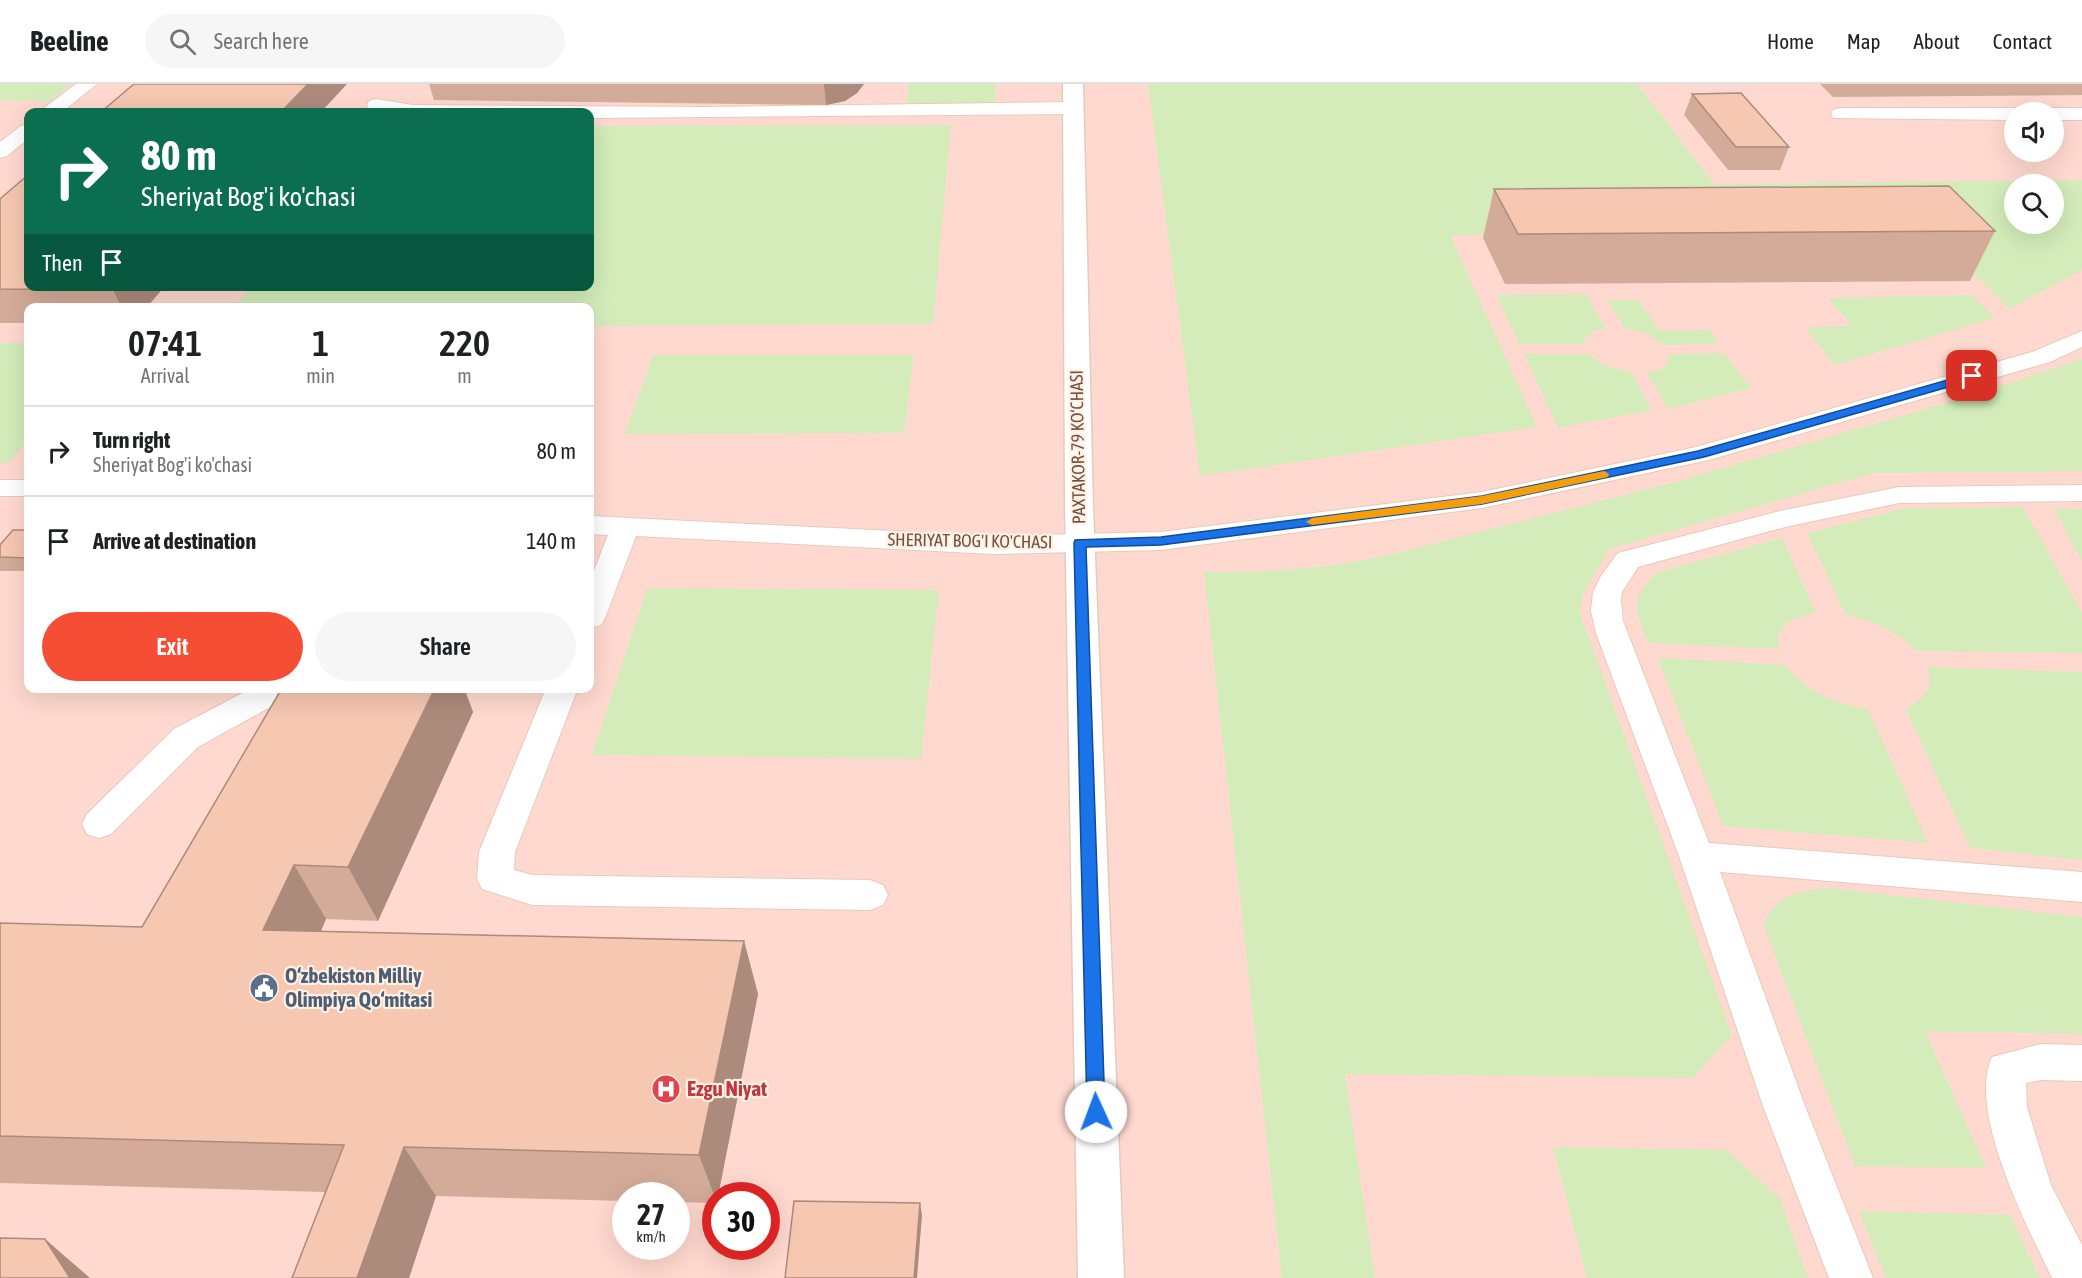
<!DOCTYPE html>
<html lang="en">
<head>
<meta charset="utf-8">
<style>
	body { margin:0; font-family:"Asap Condensed",sans-serif; background:#f6f6f6; color:#202124; height:100vh; display:flex; flex-direction:column; font-size:22px; white-space:nowrap }
	* { box-sizing:border-box; margin:0 }
	p { font-size:20px; color:#757577 }
	.icon { flex:none; width:33px; height:33px; fill:none; stroke:currentColor; stroke-width:2; stroke-linecap:round; stroke-linejoin:round }
	.map { position:relative; flex:1; overflow:hidden }
	.details { position:absolute; left:24px; top:219px; width:570px; height:390px; display:flex; flex-direction:column; background:#fff; border-radius:12px; box-shadow:0 6px 24px #0002 }
	.details>* { flex:none }
	.guide { position:absolute; left:24px; top:24px; width:570px; height:183px; border-radius:12px; box-shadow:0 6px 24px #0002; background:#0b6e4f; color:#fff; overflow:hidden }
	.buttons { position:absolute; left:2004px; top:18px; display:grid; gap:12px }
	.buttons a { display:grid; place-items:center; width:60px; height:60px; border-radius:50%; background:#fff; box-shadow:0 6px 24px #0002; font-size:30px }
	.speed { position:absolute; left:612px; top:1098px; display:flex; gap:12px; font-size:30px; font-weight:700; text-align:center }
	.speed>* { display:grid; place-content:center; width:78px; height:78px; border-radius:50%; background:#fff; box-shadow:0 6px 24px #0002; line-height:1 }
	.speed small { font-size:15px; font-weight:400 }
	.speed .limit { border:9px solid #d22; background:#fff; color:#111 }
	.pin { position:absolute; display:grid; place-items:center; width:51px; height:51px; color:#fff; margin:-26px; border-radius:12px; box-shadow:0 3px 9px #0006 }
	.me { position:absolute; width:66px; margin:-33px; rotate:358deg; stroke-linejoin:round; filter:drop-shadow(0 0 4px #0008) }
	.turn { display:flex; align-items:center; gap:21px; height:126px; padding:0 18px; font-size:27px }
	.turn .icon { width:78px; height:78px; stroke-width:2.5 }
	.turn b { display:block; font-size:42px; line-height:51px }
	.then { display:flex; align-items:center; height:57px; padding:0 18px; background:#0003; gap:12px; font-size:22px }
	.eta { display:flex; justify-content:space-evenly; align-items:center; height:102px; text-align:center }
	.eta b { font-size:36px; font-weight:600; line-height:42px }
	.button { display:flex; gap:12px; margin-top:auto; padding:12px 18px }
	.button a { flex:1; height:69px; border-radius:36px; background:#f54e34; color:#fff; font-size:24px; font-weight:600; line-height:69px; text-align:center }
	.button a+a { background:#f6f6f6; color:#202124 }
	ul { padding:0; list-style:none }
	li { display:flex; align-items:center; gap:18px; height:90px; padding:0 18px; border-top:2px solid #e0e0e0 }
	li div { flex:1 }
	li b { display:block; font-size:22px }
	li em { font-style:normal }
	header { display:flex; align-items:center; gap:36px; box-sizing:border-box; height:84px; padding:0 30px; background:#fff; border-bottom:2px solid #e0e0e0 }
	header strong { font-size:28px }
	nav { display:flex; gap:33px; margin-inline-start:auto; font-size:21px }
	.search { width:420px; height:54px; background:#f6f6f6; display:flex; align-items:center; gap:15px; box-sizing:border-box; padding:0 21px; border-radius:33px; color:#757577; font-size:22px }
	.map>svg:first-child { display:block }
	.commercial { fill:#ffd9cf; fill-rule:evenodd }
	.green { fill:#d3ecba; fill-rule:evenodd }
	.lines { fill:none; stroke-linecap:round; stroke-linejoin:round }
	.lane-casing { stroke:#e5cbbb; stroke-width:2 }
	.street-casing { stroke:#e5cbbb; stroke-width:3 }
	.lane { fill:#fff; fill-rule:evenodd }
	.street { fill:#fff; fill-rule:evenodd }
	.wall { fill:#d4ab98 }
	.shaded-wall { fill:#ac8b7c }
	.building { fill:#f6c7b1; stroke:#ac8b7c; stroke-width:1.5 }
	.route { fill:#1a73e8; stroke:#114b97; stroke-width:1.5 }
	.slow { fill:#f59e0b }
	.labels { text-anchor:middle; stroke-width:4.5; stroke-linejoin:round; paint-order:stroke }
	.street-label { font-size:18px; fill:#755143; stroke:#fff2e4 }
	.near-service-label { font-size:21px; font-weight:bold; fill:#4e5e75; stroke:#fff2e4; text-anchor:start }
	.near-health-label { font-size:21px; font-weight:bold; fill:#be3a42; stroke:#fff2e4; text-anchor:start }
</style>
</head>
<body>
<header>
<strong>Beeline</strong>
<div class="search"><svg class="icon" aria-label="search" viewBox="0 0 24 24"><circle cx="10" cy="10" r="6"/><path d="M15 15l6 6"/></svg>Search here</div>
<nav><a>Home</a><a>Map</a><a>About</a><a>Contact</a></nav>
</header>
<div class="map">
<svg width="2082" height="1194" viewBox="0 0 2082 1194">
	<rect width="100%" height="100%" fill="#feeedc"/>
	<path class="commercial" d="M0,0H2082V1194H0ZM28,28H590V202H28ZM2014,28H2054V68H2014ZM2014,100H2054V140H2014ZM28,224H590V604H28ZM626,1112H676V1162H626ZM716,1112H766V1162H716Z"/>
	<path class="green" d="M0,0H71L50,17L0,16Z
		M908,0H995L996,20L907,19Z
		M1148,0H1637L1714,100L2082,96V186L2009,225L1932,147L1450,151L1537,343L1200,392ZM2014,100H2054V140H2014Z
		M951,41L933,240L590,242V224L235,223L251,203L590,202V42Z
		M1586,210L1605,244C1595,246 1586,249 1583,260H1519L1497,211Z
		M1972,211L1995,234L1834,281L1805,243L1852,242L1828,214Z
		M1607,216H1638L1659,246H1710L1719,260L1665,261L1642,248L1624,244Z
		M0,259H28V356L8,379H0Z
		M1724,269L1751,304L1668,325L1646,288L1659,286L1667,281L1670,270Z
		M1524,270H1589L1603,281L1631,288L1652,326L1558,344Z
		M653,271H914L904,349L625,350Z
		M2082,275V387L1874,389L1609,465L1582,512L1580,529L1732,951L1693,994L1345,990L1375,1194H1282L1204,488C1271,489 1335,484 1401,468L1683,396L1986,307Z
		M2023,423L2082,529V569L1916,567C1897,547 1872,536 1846,531L1807,449L1906,424Z
		M2054,424L2082,425V477Z
		M1782,454L1816,529C1795,533 1774,539 1779,565L1648,559C1634,527 1629,513 1658,488Z
		M647,504L939,506L921,675L592,671Z
		M1658,574L1786,581C1803,607 1839,621 1868,625L1928,759L1723,742Z
		M1926,583L2082,588V776L1970,764L1905,624C1921,616 1937,604 1926,583Z
		M1827,804L2082,833V950L1925,947L1986,1084L1855,1082L1763,840C1777,810 1796,808 1827,804Z
		M1553,1063L1727,1066L1780,1115L1808,1194H1587Z
		M1859,1127L2010,1131L2040,1194H1886Z"/>
	<g class="lines">
		<g class="lane-casing">
			<path id="lane" d="M76,0H97L62,28H42L44,24Z
				M376,15L413,21L704,23L1073,18L1080,20L1082,24L1080,28L1073,30L590,34V28H388L369,25L367,21L369,17Z
				M1840,24H2014L2022,28H2014V36L1833,34L1831,30L1833,26Z
				M2054,24H2082V36H2054V28H2046Z
				M28,40V55L7,72L0,74V58L21,42Z
				M2082,247V263L2050,278L1709,376L1482,424L1161,466L993,470L636,452L605,534L601,541L590,544V497L608,451L590,450V432L993,452L1161,448L1482,408L1696,363L2032,268Z
				M0,396H28V412H0Z
				M2082,401V417L1899,419L1785,443L1638,483L1622,508L1621,517L1623,537L1709,759L2082,788V818L1720,788L1805,1022L1873,1194H1829L1763,1022L1679,772L1596,549L1591,527L1593,508L1601,492L1618,469L1784,426L1899,403Z
				M252,604H295L290,612L198,663L111,750L99,754L87,750L82,740L87,730L174,645Z
				M546,604H578L515,768L514,786L532,791L870,796L883,801L888,811L883,821L870,826L532,821L482,805L477,795L479,768Z
				M2041,960L2082,961V997L2041,996L2026,999L2027,1023L2051,1101L2082,1161V1194H2052C2027,1142 1967,1028 1992,973Z"/>
		</g>
		<g class="street-casing">
			<path id="street" d="M1063,0H1083L1093,422L1124,1194H1078L1065,422Z"/>
		</g>
		<use href="#lane" class="lane"/>
		<use href="#street" class="street"/>
	</g>
	<path class="wall" d="M429,0H864L857,9L845,17L826,21L434,16Z
		M1820,0H2082V11L1833,13Z
		M1692,10L1789,63L1780,86H1728L1684,31Z
		M1494,105L1995,147L1970,197L1505,200L1483,154Z
		M0,115L28,202H165L146,224H28V239H0Z
		M28,446V487H0V461Z
		M282,604H464L473,628L378,837L326,835L321,847L744,857L758,910L718,1112H716V1119L676,1118V1112H626V1117L436,1112L409,1194H292L325,1108L0,1099V839L142,843Z"/>
	<path class="shaded-wall" d="M308,0H347L321,28H281Z
		M824,0H864L857,9L845,17L826,21Z
		M116,202H165L146,224H122L113,206Z
		M435,604H464L473,628L378,837L348,783Z
		M294,781L326,835L298,899L263,846Z
		M744,857L758,910L718,1112H716V1116L699,1071Z
		M404,1063L436,1112L409,1194H357Z
		M920,1119L922,1131L917,1194H914Z
		M45,1155L90,1194H70Z"/>
	<path class="building" d="M134,0H308L281,28H101Z
		M1741,9L1789,63H1736L1692,10Z
		M28,91V202H116L113,206L0,205V115Z
		M1949,102L1995,147L1518,150L1494,105Z
		M13,446H28V474L0,473V461Z
		M282,604H435L348,783L294,781L263,846L744,857L699,1071L404,1063L357,1194H292L344,1061L0,1052V839L142,843Z
		M794,1117L920,1119L914,1194H785Z
		M0,1154L45,1155L70,1194H0Z"/>
	<path class="route" d="M1972,289L1978,292L1976,295L1704,373L1482,420L1161,461L1086,463L1105,1028L1103,1034L1096,1036L1090,1034L1087,1028L1074,459L1075,456L1161,453L1482,412L1698,367Z"/>
	<path class="slow" d="M1604,387L1609,390L1608,393L1482,420L1312,441L1306,438L1312,434L1482,412Z"/>
	<defs>
		<g id="civic-disc" transform="scale(1.5)"><circle r="9.5" fill="#5c6f8a" stroke="#fff2e4"/><path d="M-.6-6.5H3V-4.5H.6V-3L4-1V1h2V6H-6V1h2V-1L-.6-3ZM-1.2 2.5V6h2.4V2.5Z" fill="#fff"/></g>
		<g id="hospital-disc" transform="scale(1.5)"><circle r="9.5" fill="#e0444e" stroke="#fff2e4"/><path d="M-5-5h3v3.5h4V-5h3V5h-3V1.5h-4V5h-3Z" fill="#fff"/></g>
	</defs>
	<g fill-rule="evenodd">
		<use href="#civic-disc" x="264" y="904"/>
		<use href="#hospital-disc" x="666" y="1005"/>
	</g>
	<g class="labels">
		<g class="street-label">
			<text transform="translate(1078 363) rotate(-91)" y="6">PAXTAKOR-79 KO‘CHASI</text>
			<text transform="translate(970 457) rotate(1)" y="6">SHERIYAT BOG'I KO'CHASI</text>
		</g>
		<g class="near-service-label">
			<text x="285" y="899">O‘zbekiston Milliy<tspan x="285" dy="24">Olimpiya Qo‘mitasi</tspan></text>
		</g>
		<g class="near-health-label">
			<text x="687" y="1012">Ezgu Niyat</text>
		</g>
	</g>
</svg>
<div class="buttons">
<a><svg class="icon" aria-label="sound" viewBox="0 0 24 24"><path d="M4 9h4l5-4v14l-5-4H4zM17 9q2 3 0 6"/></svg></a>
<a><svg class="icon" aria-label="search" viewBox="0 0 24 24"><circle cx="10" cy="10" r="6"/><path d="M15 15l6 6"/></svg></a>
</div>
<div class="speed"><div>27<small>km/h</small></div><div class="limit">30</div></div>
<div class="pin" style="left:1972px;top:292px;background:#d93025"><svg class="icon" aria-label="arrive" viewBox="0 0 24 24"><path d="M6 21V4h12l-3 4 3 4H6"/></svg></div>
<svg class="me" style="left:1096px;top:1028px" viewBox="-20 -20 40 40"><circle r="19" fill="#fff"/><path d="M0-13L10 11 0 6-10 11z" fill="#1a73e8"/></svg>
<div class="guide">
<div class="turn"><svg class="icon" aria-label="right" viewBox="0 0 24 24"><path d="M7 20v-9h11M14 6l5 5-5 5"/></svg><div><b>80 m</b>Sheriyat Bog'i ko'chasi</div></div>
<div class="then">Then<svg class="icon" aria-label="arrive" viewBox="0 0 24 24"><path d="M6 21V4h12l-3 4 3 4H6"/></svg></div>
</div>
<section class="details">
<div class="eta">
<div><b>07:41</b><p>Arrival</p></div>
<div><b>1</b><p>min</p></div>
<div><b>220</b><p>m</p></div>
</div>
<ul>
<li><svg class="icon" aria-label="right" viewBox="0 0 24 24"><path d="M7 20v-9h11M14 6l5 5-5 5"/></svg><div><b>Turn right</b><p>Sheriyat Bog'i ko'chasi</p></div><em>80 m</em></li>
<li><svg class="icon" aria-label="arrive" viewBox="0 0 24 24"><path d="M6 21V4h12l-3 4 3 4H6"/></svg><div><b>Arrive at destination</b></div><em>140 m</em></li>
</ul>
<div class="button"><a>Exit</a><a>Share</a></div>
</section>
</div>
</body>
</html>
